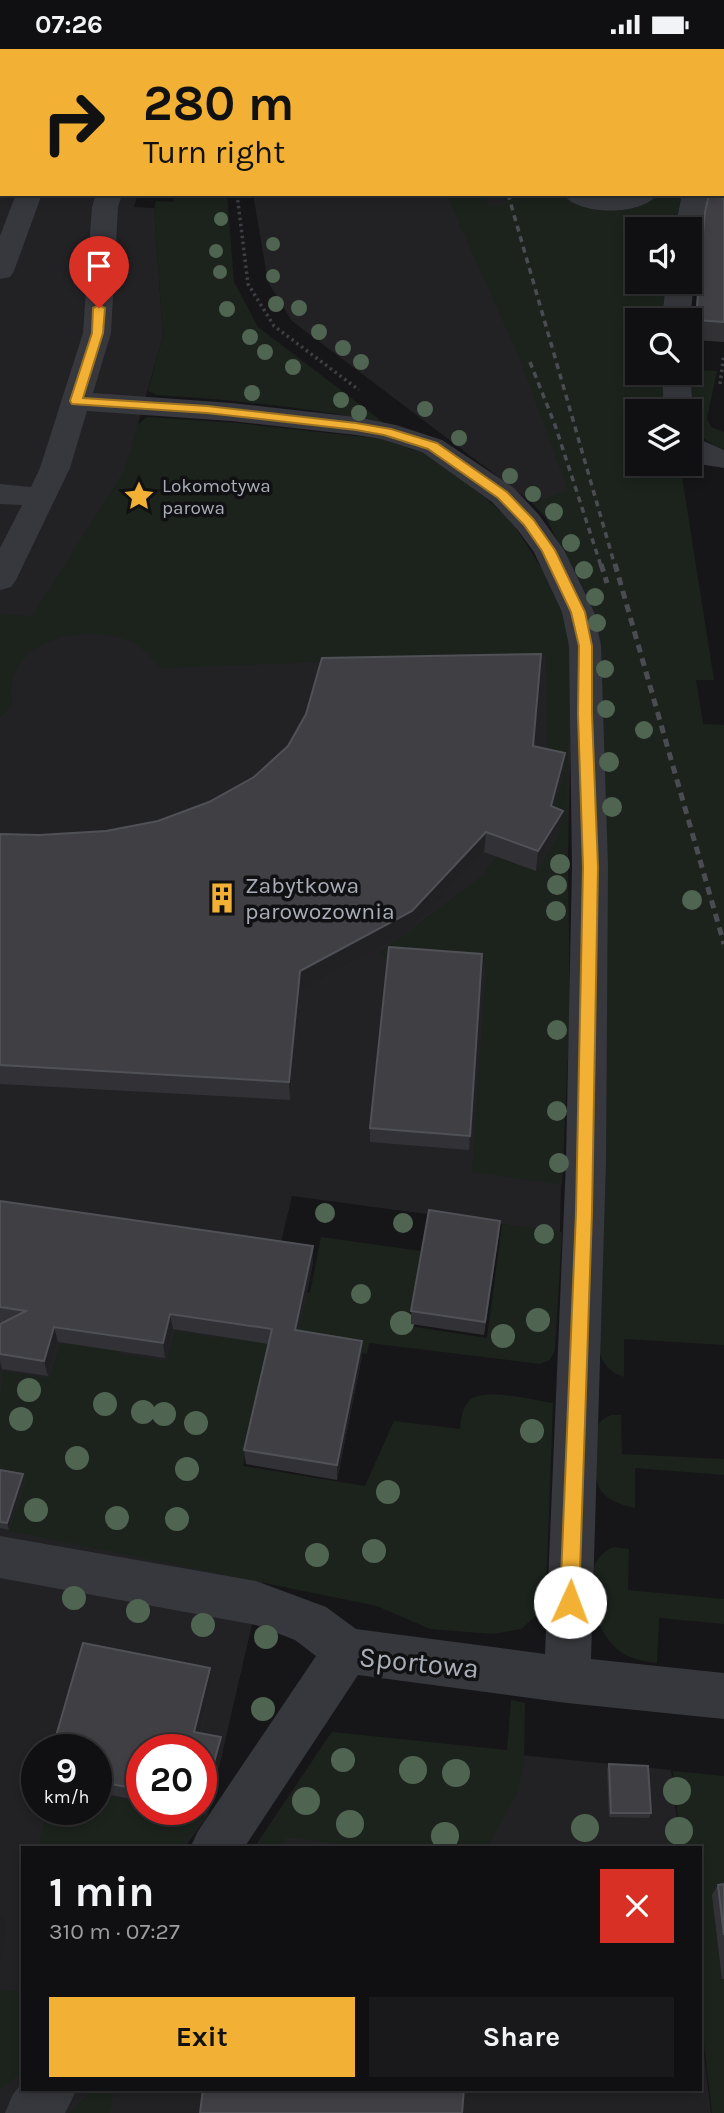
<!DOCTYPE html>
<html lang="en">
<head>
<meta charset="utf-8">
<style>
	body { margin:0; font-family:Karla,sans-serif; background:#19191b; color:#f1f3f6; height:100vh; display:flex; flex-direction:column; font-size:26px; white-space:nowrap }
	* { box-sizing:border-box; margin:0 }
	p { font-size:23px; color:#9c9d9f }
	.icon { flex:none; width:38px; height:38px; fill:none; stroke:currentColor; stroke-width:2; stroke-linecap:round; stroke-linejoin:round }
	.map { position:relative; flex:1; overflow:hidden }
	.drawer { position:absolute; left:21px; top:1797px; width:681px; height:245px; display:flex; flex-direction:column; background:#101012; border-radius:0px; box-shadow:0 4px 10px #0003,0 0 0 2px #303032 }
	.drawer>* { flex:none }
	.top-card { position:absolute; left:0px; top:0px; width:724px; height:147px; box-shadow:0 4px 10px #0003,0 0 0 2px #303032; background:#f2b134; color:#111; overflow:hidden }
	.controls { position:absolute; left:625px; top:168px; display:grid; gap:14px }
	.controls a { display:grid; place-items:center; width:77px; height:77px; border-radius:0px; background:#101012; box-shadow:0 4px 10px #0003,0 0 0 2px #303032; font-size:35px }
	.speed { position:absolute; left:21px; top:1685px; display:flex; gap:14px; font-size:35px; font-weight:700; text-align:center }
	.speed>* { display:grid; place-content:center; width:91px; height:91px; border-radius:50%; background:#101012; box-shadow:0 4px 10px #0003,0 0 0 2px #303032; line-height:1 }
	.speed small { font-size:18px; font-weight:400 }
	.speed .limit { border:10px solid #d22; background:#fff; color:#111 }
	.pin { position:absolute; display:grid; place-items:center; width:60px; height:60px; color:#fff; margin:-72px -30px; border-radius:50% 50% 50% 0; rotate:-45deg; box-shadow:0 0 7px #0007 }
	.pin .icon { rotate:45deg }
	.me { position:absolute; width:77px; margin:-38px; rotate:2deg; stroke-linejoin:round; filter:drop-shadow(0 0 5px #0008) }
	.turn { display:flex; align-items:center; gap:24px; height:147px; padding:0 28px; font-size:32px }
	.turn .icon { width:91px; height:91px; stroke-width:2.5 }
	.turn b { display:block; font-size:49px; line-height:60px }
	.round { display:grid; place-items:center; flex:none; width:74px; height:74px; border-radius:0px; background:#19191b }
	.headline { display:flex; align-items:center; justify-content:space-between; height:119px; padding:0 28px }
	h1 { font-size:42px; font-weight:700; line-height:52px }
	.button { display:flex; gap:14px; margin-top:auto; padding:14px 28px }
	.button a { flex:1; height:80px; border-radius:0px; background:#f2b134; color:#111; font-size:28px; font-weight:700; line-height:80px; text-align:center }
	.button a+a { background:#19191b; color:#f1f3f6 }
	.status { display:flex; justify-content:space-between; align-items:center; height:49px; padding:0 35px; background:#101012; direction:ltr }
	.status svg { height:19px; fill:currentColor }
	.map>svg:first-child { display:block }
	.built { fill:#222225; fill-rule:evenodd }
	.green { fill:#1c231d }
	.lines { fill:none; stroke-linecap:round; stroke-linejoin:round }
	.path { stroke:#3d3f44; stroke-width:3.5; stroke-dasharray:2.5 3.5; stroke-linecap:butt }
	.minor { fill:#37383d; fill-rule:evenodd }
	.rail-far1 { stroke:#4a4c52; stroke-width:3.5; stroke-dasharray:6 5; stroke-linecap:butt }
	.rail { stroke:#4a4c52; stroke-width:5; stroke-dasharray:8 6; stroke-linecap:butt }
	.tree { fill:#506452 }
	.wall { fill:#323236 }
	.shaded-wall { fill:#212124 }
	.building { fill:#3f3f44; stroke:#4f5156; stroke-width:2 }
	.route { fill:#f2b134; stroke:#9d7322; stroke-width:2 }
	.labels { text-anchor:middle; stroke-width:7; stroke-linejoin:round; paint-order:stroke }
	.far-poi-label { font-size:19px; fill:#a8adb8; stroke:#111113; text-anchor:start }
	.poi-label { font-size:23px; fill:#a8adb8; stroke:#111113; text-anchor:start }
	.near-street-label { font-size:28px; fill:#a8adb8; stroke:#111113 }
</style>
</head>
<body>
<div class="status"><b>07:26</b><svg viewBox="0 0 49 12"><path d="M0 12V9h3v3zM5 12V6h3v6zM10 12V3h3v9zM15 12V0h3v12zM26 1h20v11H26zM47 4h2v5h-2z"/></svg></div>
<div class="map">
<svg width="724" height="2064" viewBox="0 0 724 2064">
	<rect width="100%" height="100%" fill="#161618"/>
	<path class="built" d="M0,0H183L2,2V145H138L134,158L154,159L163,287L138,375L422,402L469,439L572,616L560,1183L292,1147L204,1518L0,1477Z
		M253,145H677L637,180V415L696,631L703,675L641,674L550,467L292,272L268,233Z
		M0,1479L262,1532L208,1766L184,1799H23V2040H700V1972L711,2064H0ZM37,1701H96V1760H37ZM142,1701H201V1760H142Z
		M329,1687L671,1721L680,1799H254Z"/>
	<path class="green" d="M175,145H227L234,233L258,278L384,374C309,358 234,351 157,346L148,342L163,287L154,159L156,152L173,153Z
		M446,145H484L490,157L506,156L503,145H682L675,180H637V233H668L664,271H637V324H662L665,362H637V415H680L714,631H696L702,675L724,676V1296L624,1290V1328C608,1322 603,1315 598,1299L578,532L546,469L532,454L568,441L519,308Z
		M691,321L717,322L707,370L711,378L724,383V400C687,391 691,352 691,321Z
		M147,368L237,374L382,390L425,405L473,438L512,473L551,534L563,564L571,598L567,735L570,962L562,1136L472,1123L486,916L387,910L379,904L482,827L516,781L547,709L546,605L160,619C151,608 141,596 127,591C81,573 0,593 12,656L0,669V565L32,567L124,422L138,375Z
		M502,1175L562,1183L555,1301L550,1311L540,1315L369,1294L367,1305L272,1290L243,1417L365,1437L394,1372L460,1380C461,1370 462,1357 471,1350C487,1339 534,1351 553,1354L546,1547L538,1565L521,1580L493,1585L430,1580L377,1557L0,1480V1322L50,1329L71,1257L127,1266L117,1304L167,1312L175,1282L218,1289L221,1279L271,1239L310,1244L321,1188L421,1202L408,1277L487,1289Z
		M611,1366H621L622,1405L724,1410V1426L635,1419V1459C622,1456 609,1452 601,1442C593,1432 592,1388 598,1376C601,1371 605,1369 611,1366Z
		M614,1498L629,1500L628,1541L724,1550V1575L659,1569L657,1614C642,1612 629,1610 617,1600C591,1578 575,1512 614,1498Z
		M511,1651L525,1654L524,1712L518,1742L487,1799H367L286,1788L283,1799H255L332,1683L507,1701Z
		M673,1722L724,1727V2064H712L700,1962V1799H681Z
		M96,1745L142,1754V1760L174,1761L205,1767L182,1799H38L47,1761L96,1760Z
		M0,1941L23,1943V2022L0,2041Z
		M94,2041H114L110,2064H68Z"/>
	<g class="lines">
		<path class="path" d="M237,145L248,235L274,277L359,341
			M720,335L724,305"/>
		<path class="minor" d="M144,0H168V2H144Z
			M514,0H538V2H514Z
			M651,0H675V2H651Z
			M16,145H42L14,222L10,228L0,230V187Z
			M96,145H122L118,158L111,284L93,344L231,354L356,368L396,376L442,391L514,439L539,466L564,501L594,563L601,597L608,818L606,1112L591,1610L724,1624V1670L567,1654L358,1626L244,1799H190L198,1782L316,1607L295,1591L256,1576L0,1529V1487L256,1532L326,1558L356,1580L545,1605L566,1112L572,818L569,597L562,563L534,503L517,480L492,453L422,403L381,390L356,386L231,372L87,362L70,419L16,531L11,538L0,541V499L22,456L0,455V435L31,438L40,419L83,284L92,158Z
			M563,145H658C642,167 578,167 563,145Z
			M682,145H708L701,180L697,186L690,188V180H675Z
			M690,227L694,233L690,271H662L666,233H690Z
			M690,323L693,362L690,366V362H664L662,324Z
			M690,386L724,401V419L699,415L690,408Z
			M23,2033V2040H77L65,2064H5L13,2045Z"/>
		<path class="rail-far1" d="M508,145L615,517
			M530,313L555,376L601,517"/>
		<path class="rail" d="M601,515L607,534
			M615,515L724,895"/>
	</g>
	<g class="tree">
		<circle cx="221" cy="170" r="7"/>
		<circle cx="273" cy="195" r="7"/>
		<circle cx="216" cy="202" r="7"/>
		<circle cx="220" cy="223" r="7"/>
		<circle cx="273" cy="227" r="7"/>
		<circle cx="276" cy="255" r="8"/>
		<circle cx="299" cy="259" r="8"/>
		<circle cx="227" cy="260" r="8"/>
		<circle cx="319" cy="283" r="8"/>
		<circle cx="250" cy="288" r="8"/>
		<circle cx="343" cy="299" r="8"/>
		<circle cx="265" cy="303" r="8"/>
		<circle cx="361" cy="313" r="8"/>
		<circle cx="293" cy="318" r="8"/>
		<circle cx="252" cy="344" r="8"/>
		<circle cx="341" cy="351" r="8"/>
		<circle cx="425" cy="360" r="8"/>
		<circle cx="359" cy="364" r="8"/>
		<circle cx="459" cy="389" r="8"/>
		<circle cx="510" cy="427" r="8"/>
		<circle cx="533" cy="445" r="8"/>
		<circle cx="554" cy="463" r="9"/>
		<circle cx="571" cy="494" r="9"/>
		<circle cx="584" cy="521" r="9"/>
		<circle cx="595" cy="548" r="9"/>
		<circle cx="597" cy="574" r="9"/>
		<circle cx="605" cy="620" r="9"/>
		<circle cx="606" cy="660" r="9"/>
		<circle cx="644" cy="681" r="9"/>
		<circle cx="609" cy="713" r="10"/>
		<circle cx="612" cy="758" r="10"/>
		<circle cx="560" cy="815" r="10"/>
		<circle cx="557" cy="836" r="10"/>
		<circle cx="692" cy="851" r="10"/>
		<circle cx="556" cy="862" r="10"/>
		<circle cx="557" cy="981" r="10"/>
		<circle cx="557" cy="1062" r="10"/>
		<circle cx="559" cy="1114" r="10"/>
		<circle cx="325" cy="1164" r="10"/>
		<circle cx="403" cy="1174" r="10"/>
		<circle cx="544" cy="1185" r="10"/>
		<circle cx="361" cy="1245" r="10"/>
		<circle cx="538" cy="1271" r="12"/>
		<circle cx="402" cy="1274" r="12"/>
		<circle cx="503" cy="1287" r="12"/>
		<circle cx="29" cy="1341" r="12"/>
		<circle cx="105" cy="1355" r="12"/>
		<circle cx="143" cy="1363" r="12"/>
		<circle cx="164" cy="1365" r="12"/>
		<circle cx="21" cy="1370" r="12"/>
		<circle cx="196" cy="1374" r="12"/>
		<circle cx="532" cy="1382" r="12"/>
		<circle cx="77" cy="1409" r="12"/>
		<circle cx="187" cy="1420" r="12"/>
		<circle cx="388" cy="1443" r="12"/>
		<circle cx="36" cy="1461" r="12"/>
		<circle cx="117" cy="1469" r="12"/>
		<circle cx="177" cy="1470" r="12"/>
		<circle cx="374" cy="1502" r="12"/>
		<circle cx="317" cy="1506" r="12"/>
		<circle cx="74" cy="1549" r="12"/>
		<circle cx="138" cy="1562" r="12"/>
		<circle cx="203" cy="1576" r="12"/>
		<circle cx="266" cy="1588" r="12"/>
		<circle cx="263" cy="1660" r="12"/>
		<circle cx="343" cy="1711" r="12"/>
		<circle cx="413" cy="1721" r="14"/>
		<circle cx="456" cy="1724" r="14"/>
		<circle cx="677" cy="1742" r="14"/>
		<circle cx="306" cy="1752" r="14"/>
		<circle cx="350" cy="1775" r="14"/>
		<circle cx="585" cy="1779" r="14"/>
		<circle cx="679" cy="1782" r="14"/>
		<circle cx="445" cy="1787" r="14"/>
	</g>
	<path class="wall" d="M724,75V293L693,291L702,183L705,163Z
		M533,697L565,704L563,725L554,758L560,782L536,822L484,803L411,882L301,942L290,1051L0,1035V785L39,786L106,782L158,772L209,753Z
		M482,905L469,1101L370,1093V1079Z
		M0,1152L313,1213L299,1282L362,1307L337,1431L246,1415L244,1401L268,1295L173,1280L165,1309L58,1293L48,1327L2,1320L0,1344V1275L3,1273H0Z
		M499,1185L484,1286L411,1275V1262Z
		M0,1421L23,1425L25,1432L9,1481L0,1479Z
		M212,1633L200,1684L221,1688L223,1701L206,1765L182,1760H201V1701H142V1752L96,1743V1701Z
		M609,1715L651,1764L649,1769L609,1768L607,1720Z
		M724,1835V1930H722L712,1846L718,1836Z"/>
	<path class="shaded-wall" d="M565,704L563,725L549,778L551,757Z
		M563,762L560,782L536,822L538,802Z
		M486,783L484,803L411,882L301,942L290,1051L289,1033L300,922Z
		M313,1197V1213L296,1297L295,1281Z
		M170,1265L173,1280L165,1309L163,1294Z
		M54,1278L58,1293L48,1327L44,1312Z
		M362,1292V1307L337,1431V1416Z
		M0,1312L2,1320L0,1344Z
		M23,1425L25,1432L9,1481L7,1474Z
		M210,1619L212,1633L197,1696L194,1683Z
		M221,1688L223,1701L206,1765L203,1753Z
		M0,1865L7,1877L0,1916Z"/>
	<path class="building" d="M253,0H308L309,2H239Z
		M724,75V273L696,271L705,163L709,145H723V81Z
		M541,605L533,697L565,704L551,757L563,762L538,802L486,783L412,862L300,922L289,1033L0,1016V785L39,786L106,782L158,772L209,753L254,728L288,697L306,665L322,609Z
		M389,898L482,905L470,1087L370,1079Z
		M0,1152L313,1197L295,1281L362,1292L337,1416L244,1401L272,1280L170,1265L163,1294L54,1278L44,1312L0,1305V1275L26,1262L0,1258Z
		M429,1161L500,1172L485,1273L411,1262Z
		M0,1421L23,1425L7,1474L0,1473Z
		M83,1594L210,1619L194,1683L221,1688L203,1753H201V1701H142V1741L96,1732V1701H52Z
		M609,1715L648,1717L651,1764H611Z
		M724,1835V1886L718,1836Z
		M203,2040H464L462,2064H200Z"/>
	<path class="route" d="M99,256L105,259L103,284L83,349L207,357L356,374L391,380L437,394L507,443L533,470L555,501L585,563L592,597V665L598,818L592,1163L579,1553L577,1560L570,1562L563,1560L560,1553L576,1163L583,818L578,665L579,597L571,563L542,502L524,476L498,449L428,400L384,386L356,381L207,364L72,355L70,352L92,284L93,259Z"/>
	<defs>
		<g id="sight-bare" transform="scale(2.415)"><path d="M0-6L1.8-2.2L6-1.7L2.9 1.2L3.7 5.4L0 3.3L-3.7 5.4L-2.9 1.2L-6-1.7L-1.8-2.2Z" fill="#f2b134" stroke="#111113" stroke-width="2.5" paint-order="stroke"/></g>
		<g id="building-bare" transform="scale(2.415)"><path d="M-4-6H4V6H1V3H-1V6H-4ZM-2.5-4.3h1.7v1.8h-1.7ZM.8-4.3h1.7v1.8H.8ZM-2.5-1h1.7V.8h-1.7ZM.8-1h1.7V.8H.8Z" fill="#f2b134" stroke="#111113" stroke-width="2.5" paint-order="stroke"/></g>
	</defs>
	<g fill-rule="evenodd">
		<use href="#sight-bare" x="139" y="447"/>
		<use href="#building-bare" x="222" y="849"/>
	</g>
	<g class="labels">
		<g class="far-poi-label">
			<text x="162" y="443">Lokomotywa<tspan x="162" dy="22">parowa</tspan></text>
		</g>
		<g class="poi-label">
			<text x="245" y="844">Zabytkowa<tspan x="245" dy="26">parowozownia</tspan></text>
		</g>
		<g class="near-street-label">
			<text transform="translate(419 1613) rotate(6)" y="10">Sportowa</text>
		</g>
	</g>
</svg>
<div class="controls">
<a><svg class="icon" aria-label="sound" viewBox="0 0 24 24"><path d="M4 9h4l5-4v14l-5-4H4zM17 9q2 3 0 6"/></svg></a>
<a><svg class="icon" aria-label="search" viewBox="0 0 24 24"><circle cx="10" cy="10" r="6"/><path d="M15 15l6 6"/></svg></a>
<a><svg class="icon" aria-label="layers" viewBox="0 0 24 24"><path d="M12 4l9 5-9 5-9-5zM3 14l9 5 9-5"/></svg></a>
</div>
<div class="speed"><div>9<small>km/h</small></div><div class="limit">20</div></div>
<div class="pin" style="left:99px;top:259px;background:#d93025"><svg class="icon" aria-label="arrive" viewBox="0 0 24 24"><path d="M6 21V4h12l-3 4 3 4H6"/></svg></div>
<svg class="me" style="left:570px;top:1553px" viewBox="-20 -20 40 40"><circle r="19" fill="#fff"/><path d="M0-13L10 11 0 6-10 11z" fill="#f2b134"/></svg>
<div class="top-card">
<div class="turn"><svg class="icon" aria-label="right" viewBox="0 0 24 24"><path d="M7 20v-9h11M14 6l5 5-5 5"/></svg><div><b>280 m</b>Turn right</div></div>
</div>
<section class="drawer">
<div class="headline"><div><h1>1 min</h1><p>310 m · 07:27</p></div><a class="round" style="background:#d93025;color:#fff"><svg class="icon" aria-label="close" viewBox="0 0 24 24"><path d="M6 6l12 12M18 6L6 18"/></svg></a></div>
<div class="button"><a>Exit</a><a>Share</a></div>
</section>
</div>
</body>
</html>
